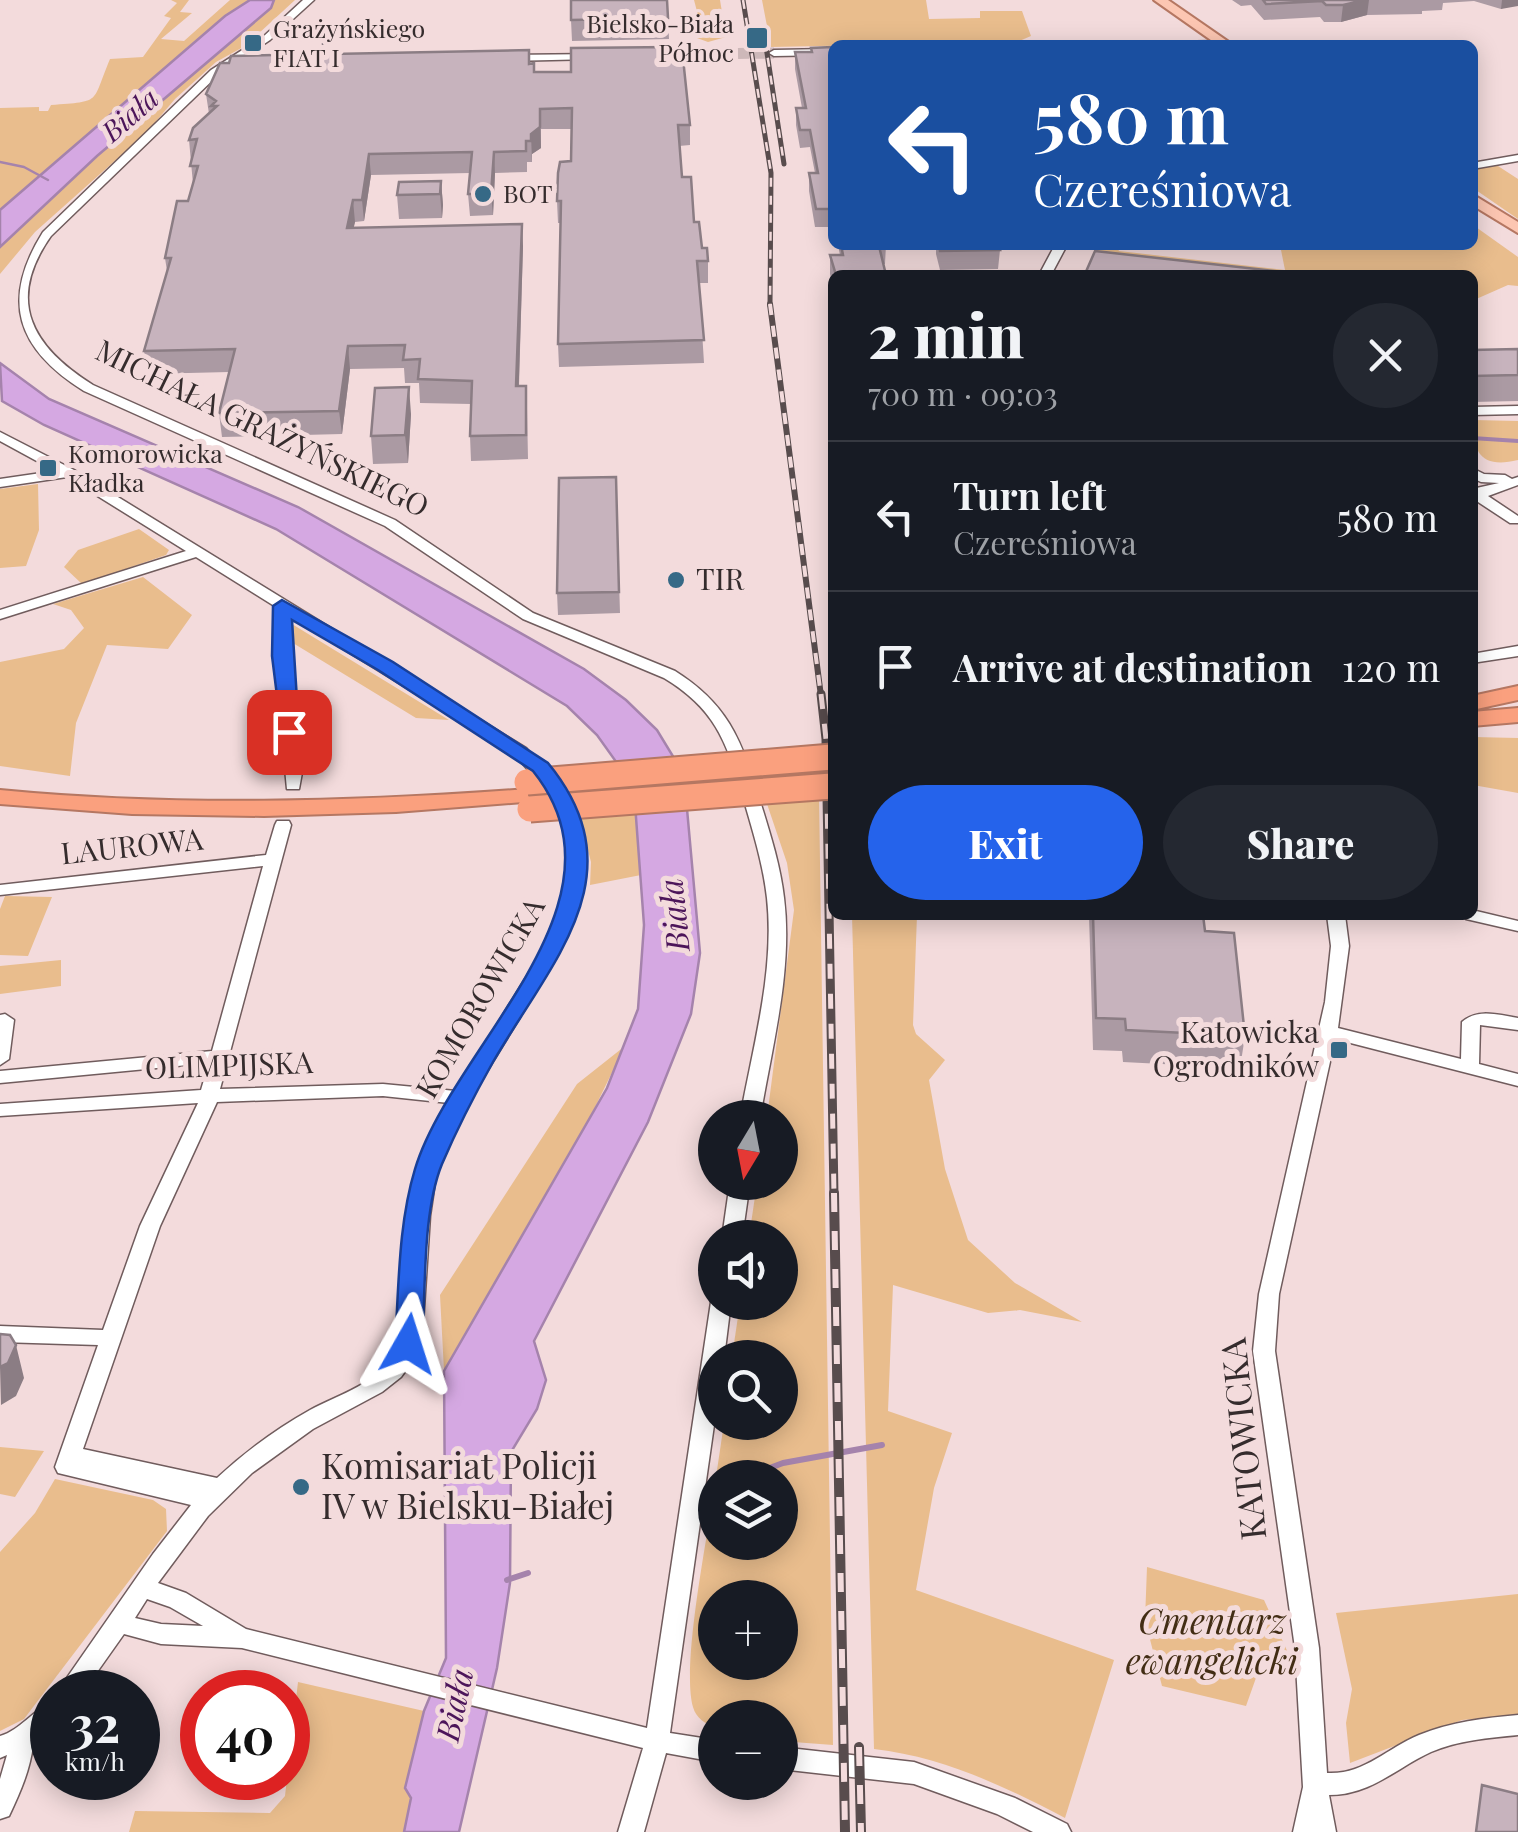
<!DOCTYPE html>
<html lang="en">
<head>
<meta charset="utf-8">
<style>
	body { margin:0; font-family:"Playfair Display",serif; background:#242831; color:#f1f3f6; height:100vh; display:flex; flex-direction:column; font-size:38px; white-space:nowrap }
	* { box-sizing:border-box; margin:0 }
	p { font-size:32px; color:#9ea1a6 }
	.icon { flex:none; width:55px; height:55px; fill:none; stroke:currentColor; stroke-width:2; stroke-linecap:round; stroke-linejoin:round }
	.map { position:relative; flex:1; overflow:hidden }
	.sheet { position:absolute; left:828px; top:270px; width:650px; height:650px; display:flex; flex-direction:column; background:#171b24; border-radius:15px; box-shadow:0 5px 25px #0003 }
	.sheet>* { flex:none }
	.top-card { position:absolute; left:828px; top:40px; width:650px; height:210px; border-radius:15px; box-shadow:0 5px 25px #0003; background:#1a4fa0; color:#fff; overflow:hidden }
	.needle { width:65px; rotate:190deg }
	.controls { position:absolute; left:698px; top:1100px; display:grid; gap:20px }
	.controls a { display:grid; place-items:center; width:100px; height:100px; border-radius:50%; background:#171b24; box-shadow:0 5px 25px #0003; font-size:50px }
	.speed { position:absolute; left:30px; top:1670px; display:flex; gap:20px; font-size:50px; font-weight:700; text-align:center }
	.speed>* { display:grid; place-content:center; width:130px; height:130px; border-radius:50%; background:#171b24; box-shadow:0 5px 25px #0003; line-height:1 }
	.speed small { font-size:25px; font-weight:400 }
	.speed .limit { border:15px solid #d22; background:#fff; color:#111 }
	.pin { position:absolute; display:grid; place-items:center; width:85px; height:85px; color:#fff; margin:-42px; border-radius:20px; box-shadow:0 5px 15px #0006 }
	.me { position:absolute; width:110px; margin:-55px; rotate:6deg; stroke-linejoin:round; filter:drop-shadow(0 0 8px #0008) }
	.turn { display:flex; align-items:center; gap:35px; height:210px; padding:0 40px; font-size:45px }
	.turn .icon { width:130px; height:130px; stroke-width:2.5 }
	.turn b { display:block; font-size:70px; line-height:85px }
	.round { display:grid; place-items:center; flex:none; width:105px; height:105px; border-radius:52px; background:#242831 }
	.head { display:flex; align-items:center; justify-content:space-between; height:170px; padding:0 40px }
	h1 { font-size:60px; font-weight:800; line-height:75px }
	.button { display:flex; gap:20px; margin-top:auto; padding:20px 40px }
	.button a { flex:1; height:115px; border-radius:60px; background:#2563eb; color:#fff; font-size:40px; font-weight:800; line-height:115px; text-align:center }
	.button a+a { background:#242831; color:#f1f3f6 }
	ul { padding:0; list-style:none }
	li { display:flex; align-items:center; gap:30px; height:150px; padding:0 40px; border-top:2px solid #363941 }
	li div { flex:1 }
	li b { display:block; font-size:38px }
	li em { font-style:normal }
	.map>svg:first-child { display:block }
	.green { fill:#e9bd8d; fill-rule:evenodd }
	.water { fill:#d5a8e2; stroke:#a583ac; stroke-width:2.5 }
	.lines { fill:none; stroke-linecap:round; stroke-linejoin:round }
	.stream-far2 { stroke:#a583ac; stroke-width:2.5 }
	.stream-far1 { stroke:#a583ac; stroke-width:4 }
	.stream { stroke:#a583ac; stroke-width:6 }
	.minor-tunnel { stroke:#cdb8b9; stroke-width:11; stroke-dasharray:11 5; stroke-linecap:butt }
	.minor-casing { stroke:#705c5d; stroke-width:3 }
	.major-casing { stroke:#b57762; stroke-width:4 }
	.highway-casing { stroke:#b57762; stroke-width:4 }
	.minor { fill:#fff; fill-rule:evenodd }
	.major { fill:#fcc6b2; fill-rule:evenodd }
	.highway { fill:#faa07e; fill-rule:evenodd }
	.rail-far3-casing { stroke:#584c4d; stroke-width:5 }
	.rail-far2-casing { stroke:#584c4d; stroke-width:6 }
	.rail-far1-casing { stroke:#584c4d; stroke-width:9 }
	.rail-casing { stroke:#584c4d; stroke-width:10 }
	.rail-far3 { stroke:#f3dbdc; stroke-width:2.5; stroke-dasharray:9; stroke-linecap:butt }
	.rail-far2 { stroke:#f3dbdc; stroke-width:4; stroke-dasharray:11; stroke-linecap:butt }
	.rail-far1 { stroke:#f3dbdc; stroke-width:5; stroke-dasharray:15; stroke-linecap:butt }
	.rail { stroke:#f3dbdc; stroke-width:6; stroke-dasharray:19; stroke-linecap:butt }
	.highway-bridge-casing { stroke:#b57762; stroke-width:29; stroke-linecap:butt }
	.highway-bridge { stroke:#faa07e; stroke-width:25 }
	.wall { fill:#ab9aa3 }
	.shaded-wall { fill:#8b7d84 }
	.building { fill:#c7b3bd; stroke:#8b7d84; stroke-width:2.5 }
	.route { fill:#2563eb; stroke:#184099; stroke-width:2.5 }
	.poi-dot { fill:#366986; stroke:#f3dbdc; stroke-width:4 }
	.labels { text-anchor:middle; stroke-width:10; stroke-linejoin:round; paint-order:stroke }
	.far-poi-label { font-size:25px; fill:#352c2d; stroke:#f3dbdc; text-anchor:start }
	.far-water-label { font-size:28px; font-style:italic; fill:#4c155a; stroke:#f3dbdc }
	.street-label { font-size:30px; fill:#352c2d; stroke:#f3dbdc }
	.poi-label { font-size:30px; fill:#352c2d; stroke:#f3dbdc; text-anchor:start }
	.water-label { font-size:32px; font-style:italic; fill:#4c155a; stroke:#f3dbdc }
	.near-street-label { font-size:35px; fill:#352c2d; stroke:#f3dbdc }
	.near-poi-label { font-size:35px; fill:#352c2d; stroke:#f3dbdc; text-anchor:start }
	.near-park-label { font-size:35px; font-style:italic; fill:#422d14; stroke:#f3dbdc }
</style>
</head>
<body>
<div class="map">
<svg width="1518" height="1832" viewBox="0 0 1518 1832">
	<rect width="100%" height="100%" fill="#f3dbdc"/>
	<path class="green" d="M171,0H189L180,12L192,13L161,39L184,41L230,0H250L225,16L0,210V108L39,107V111H48L51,105C103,101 91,104 110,59L143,57L171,18L164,16L177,3Z
		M274,0H295L245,46L216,62L175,99L146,133L35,232L0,274V247L97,156L271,8Z
		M694,0H720L726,37L708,42L697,38L699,19Z
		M762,0H926L929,19L980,18V11H1022L1031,36L1017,42L771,47Z
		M1501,164L1498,166L1518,179V219L1473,188V169Z
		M1473,225L1518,257V286L1508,285L1474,300L1477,304L1473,306L1472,275H1288L1101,253L1094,248L1116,245L1119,251L1285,270L1280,245H1472Z
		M1473,420L1518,421V460C1482,469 1472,453 1473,420Z
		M38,484L39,530L26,566L0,568V489Z
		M139,529L169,550L166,555L82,584L64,567L78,550Z
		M143,577L192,615L168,649L107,645L76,723L70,776L0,766V662L64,649L84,628L71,610L53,604Z
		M287,621L449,720L416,718L288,640Z
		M1473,737L1518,738V793L1473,785Z
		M819,795L833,1745L780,1741V1718H715V1727C705,1724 696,1718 693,1707C681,1665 708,1534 715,1485V1542H780V1478L716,1477L724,1423L780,1422V1358L732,1357L740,1303L780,1302V1238L749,1237L757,1183L780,1182V1118L767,1117L794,910L787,863L766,801ZM715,1598H780V1662H715Z
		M635,811L641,875L590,885L591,862L579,815Z
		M5,896L52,897L28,956L0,955V909Z
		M852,915H917L913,1025L916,1034L945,1060L929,1080L945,1169L968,1240L1015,1283L1082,1322L1020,1310L988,1313L893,1285L888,1411L952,1433L934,1488L916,1590L1114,1660L1065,1818C1004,1786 943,1757 874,1749Z
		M61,960V986L0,994V966Z
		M625,1046L577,1144L444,1371L440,1295L577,1084Z
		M0,1447L44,1451L15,1497L0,1494Z
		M55,1479L153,1500L166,1509L167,1531L24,1719L0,1731V1552L35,1513Z
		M1147,1567L1264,1600L1289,1655L1262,1661L1246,1706L1162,1686L1145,1620Z
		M1518,1594V1715L1462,1720L1350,1763L1346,1723L1352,1689L1336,1613Z
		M298,1682L424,1711L405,1787L411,1797L404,1832H129L135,1811L270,1813L285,1796Z"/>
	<path class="water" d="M250,0H274L271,8L97,156L0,247V210L225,16Z
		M0,363L49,399L298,507L584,669L626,700L657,730L674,758L687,809L700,953L691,1014L648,1122L534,1341L546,1380L537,1409L511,1452L510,1583L497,1668L459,1832H404L411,1798L405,1788L424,1711L446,1658L444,1371L607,1088L638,1009L644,925L635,804L617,763L597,735L567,706L276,529L44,425L2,401Z"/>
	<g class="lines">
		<path class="stream-far2" d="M0,162L24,167L48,180"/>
		<path class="stream-far1" d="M1472,438L1518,441"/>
		<path class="stream" d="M743,1478L783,1463L882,1445
			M507,1580L528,1573"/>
		<path class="minor-tunnel" d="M706,54L774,53"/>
		<g class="minor-casing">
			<path id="minor" d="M303,0H314L270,40L219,74L51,236C5,301 32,347 93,385L395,520L533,613L675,671C726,703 741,738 758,794C768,828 780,862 784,898C793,970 772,1046 760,1118H740C753,1046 775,971 767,898C763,863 752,828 742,794C726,740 714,708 664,678L523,619L385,526L84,391C17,349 0,301 43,232L211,70L264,36Z
				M1224,41L1228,45H1164L1169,42Z
				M832,49V55L774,56L769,53L774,50Z
				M651,52L706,51L711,54L706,57H647V53Z
				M599,54L600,56L595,59L506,61L501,58L506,55Z
				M1518,155V161L1472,169V163Z
				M1055,245H1067L1051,275H1039Z
				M1518,406V414L1472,415V407Z
				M0,432L74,470L526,748L571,799L586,851L579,904L556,958L458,1119L437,1169L430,1216L423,1324L412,1362L401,1377L382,1392L313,1429L252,1473L208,1516L158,1583L186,1593L246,1629L647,1728L711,1302L715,1296V1302H731L724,1358H715V1418L670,1733L715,1740V1762L666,1753L644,1832H618L643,1748L242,1648L161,1644L124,1634L83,1692H57L153,1554L191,1505L58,1473L55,1467L98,1345L0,1342V1326L103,1330L140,1226L198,1103L0,1116V1104L201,1090L209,1063L0,1083V1071L212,1051L263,866L0,895V885L266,855L275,825L277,821H289L291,825L220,1089L383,1084L456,1091L538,958L561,904L569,851L555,800L514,754L290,616V655L303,767L299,789H287L274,655L276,607L196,557L0,619V610L186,551L67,477L0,487V479L55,471L0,441ZM383,1096L449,1103C433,1129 418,1158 413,1188C405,1232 414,1330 389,1362C370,1386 336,1396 310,1410C276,1429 245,1452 217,1478L83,1449L160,1226L217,1102ZM147,1599L170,1607L203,1626L161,1624L135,1618Z
				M1472,468L1484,474L1505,475L1512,479L1518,477V485L1488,496L1518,516V523H1510L1472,498V489L1499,483L1481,482L1472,478Z
				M1518,646V656L1472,663V654Z
				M1472,910L1518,921V931L1466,919L1463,915H1472Z
				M1327,915H1345L1349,946L1338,1028L1461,1059L1462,1022C1478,1008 1498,1015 1518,1018V1030L1480,1025L1479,1064L1518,1074V1086L1335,1039L1279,1294L1275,1351L1319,1648L1327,1773C1364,1775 1387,1748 1419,1735C1451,1722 1484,1718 1518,1715V1735C1489,1738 1458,1740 1431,1752C1396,1768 1371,1795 1329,1795L1336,1832H1293L1303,1787L1295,1648L1253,1351L1259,1294L1325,1002L1331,946Z
				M5,1014L14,1020L9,1059L0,1065V1015Z
				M730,1182H750L742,1238H722Z
				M52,1703V1727L33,1745C30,1770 20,1793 9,1816L0,1819V1779L7,1755L0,1758V1736C21,1730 32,1710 52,1703Z
				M780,1747L914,1762L1015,1798L1067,1824L1071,1832H1033L997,1814L914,1784L780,1769Z"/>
		</g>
		<g class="major-casing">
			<path id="major" d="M1154,0H1168L1233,45H1218Z
				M1472,194L1518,222V233L1472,205Z"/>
		</g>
		<g class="highway-casing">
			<path id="highway" d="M1518,686V700L1472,710V696Z
				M1518,708V722L1472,726V712Z
				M528,789L540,796L536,801L396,812L264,816L132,814L0,804V790C177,807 351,802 528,789Z"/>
		</g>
		<use href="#minor" class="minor"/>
		<use href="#major" class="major"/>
		<use href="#highway" class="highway"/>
		<g class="rail-far3-casing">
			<path id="rail-far3" d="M743,0L771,173L770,306
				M765,40L784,164"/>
		</g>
		<g class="rail-far2-casing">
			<path id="rail-far2" d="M770,304L821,696"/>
		</g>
		<g class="rail-far1-casing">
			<path id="rail-far1" d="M821,694L826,739L834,1195"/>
		</g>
		<g class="rail-casing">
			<path id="rail" d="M834,1193L845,1832
				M859,1747L861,1832"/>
		</g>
		<use href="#rail-far3" class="rail-far3"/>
		<use href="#rail-far2" class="rail-far2"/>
		<use href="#rail-far1" class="rail-far1"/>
		<use href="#rail" class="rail"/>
		<g class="highway-bridge-casing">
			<path id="highway-bridge" d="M527,782L832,757
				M530,809L832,786"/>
		</g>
		<use href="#highway-bridge" class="highway-bridge"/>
	</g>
	<path class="wall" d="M1232,0H1518L1501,9L1474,1L1443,3L1442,10L1422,11V14L1367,15L1341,22H1324L1320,17L1264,20L1251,5L1241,6Z
		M668,18L669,39L572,41L571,20Z
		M832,47V227H815L809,191V173H815L810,147L800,148L796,125V108H802L795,69V52H811Z
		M332,54L530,64L534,72H571L672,59L690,125V145L679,146L682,177L694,222L708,261V283H699L704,363L559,367L558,344L560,223H558L557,201L571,161V129H541V148L532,154V162H527V172L495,173L493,215L470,216L468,194L470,173L371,175L364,221L355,222L353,228L523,246L519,386L527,409L528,459L471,461L470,436L471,404L420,403L419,383H405L404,368L350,369L342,434L222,437L219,413L229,372L147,374L144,351L167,271L165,258L188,201L193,184L189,140L209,114L206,94Z
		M441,181L443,205L442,218L399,219L397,195Z
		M838,245H886L885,264H883L886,275H832V284L830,274V255H840Z
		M936,245H998L1000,250L998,269L940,270L936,254Z
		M1518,349V401L1472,402V350Z
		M411,414L408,463L373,464L371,436Z
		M616,477L620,613L558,615L557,593Z
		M1089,915H1203L1205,931L1245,1036L1240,1068L1123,1062L1122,1051L1093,1050Z"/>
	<path class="shaded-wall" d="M1365,0H1369L1367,15L1341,22L1343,5Z
		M1502,0H1518V6L1501,9Z
		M540,109L541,148L532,154V162L531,134Z
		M494,152L495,173L493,215L491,194Z
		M369,154L371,175L364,221L362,200Z
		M441,181L443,205L442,218L440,194Z
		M353,200L355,222L349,250L347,228Z
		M522,224L523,246L518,410L516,386Z
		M348,346L350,369L342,434L339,411Z
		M409,387L411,414L408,463L405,435Z
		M16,1345L24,1378L16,1396L1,1405L0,1367Z"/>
	<path class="building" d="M571,0H667L668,18L571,20Z
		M1263,0H1365L1343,5H1326L1322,1L1266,4Z
		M323,38H328L332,54L529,50V64L534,63V72H571V48L671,47L672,59L683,58L690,125H678L682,177H691L694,222H699L702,248H707L708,261H697L704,340L558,344L561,201H557L558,173L560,162L571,161L572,108L540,109V127L531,134V141H526V151L494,152L491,194H468L472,152L369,154L362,200H353L347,228L522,224L516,386H526V435L470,436L472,381L418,379L420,359L403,360L405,345L348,346L339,411L219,413L235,349L144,351L171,258H165L177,201H188L198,166H190L197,139L189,140L193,128L217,106H211L216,101L206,94L220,63H229L231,56L313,54L315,47L323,46Z
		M989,44L990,45H925Z
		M832,47V209H816L809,173H818L810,130H800L796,108H806L795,52H812L811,48Z
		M441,181L440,194L397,195L399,182Z
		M841,245H886L879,246L886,275H836L830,255H843Z
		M939,245H998L1000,250L940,251Z
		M1095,251L1309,275H1098L1085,274Z
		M1518,349V375L1472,376V350Z
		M409,387L405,435L371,436L375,388Z
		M616,477L619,592L557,593L559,478Z
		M1093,915H1203L1205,931L1234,933L1245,1036L1126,1030L1125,1019L1096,1018Z
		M0,1334L10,1335L16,1345L8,1363L0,1367Z
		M1482,1785L1518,1794V1832H1476Z"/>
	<path class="route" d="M282,600L393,662L548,763C640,875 550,963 493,1062C475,1094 457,1129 442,1164C422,1213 426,1291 422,1344L418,1351H399L395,1344C399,1287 398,1225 415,1169C452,1046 639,903 533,771L378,670L292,620L299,732L289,738L282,736L272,656L273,606Z"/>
	<g class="poi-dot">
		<rect x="745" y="26" width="24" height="24" rx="5"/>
		<rect x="243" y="33" width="20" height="20" rx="5"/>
		<circle cx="483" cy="194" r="10"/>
		<rect x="38" y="458" width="20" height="20" rx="5"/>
		<circle cx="676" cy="580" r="10"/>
		<rect x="1329" y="1040" width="20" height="20" rx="5"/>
		<circle cx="301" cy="1487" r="10"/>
	</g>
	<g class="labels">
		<g class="far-poi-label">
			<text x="734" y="33" text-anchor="end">Bielsko-Biała<tspan x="734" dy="29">Północ</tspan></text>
			<text x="273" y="38">Grażyńskiego<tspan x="273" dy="29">FIAT I</tspan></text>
			<text x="503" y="203">BOT</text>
			<text x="68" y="463">Komorowicka<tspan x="68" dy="29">Kładka</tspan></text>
		</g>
		<g class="far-water-label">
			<text transform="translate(130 115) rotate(-41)" y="10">Biała</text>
		</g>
		<g class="street-label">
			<text transform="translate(262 429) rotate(26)" y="10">MICHAŁA GRAŻYŃSKIEGO</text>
			<text transform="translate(132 847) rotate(-6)" y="10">LAUROWA</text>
			<text transform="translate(481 998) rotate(-60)" y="10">KOMOROWICKA</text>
			<text transform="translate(229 1066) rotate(-2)" y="10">OLIMPIJSKA</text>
		</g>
		<g class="poi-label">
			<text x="696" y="590">TIR</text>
			<text x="1319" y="1043" text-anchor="end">Katowicka<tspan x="1319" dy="34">Ogrodników</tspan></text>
		</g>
		<g class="water-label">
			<text transform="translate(675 915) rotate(-96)" y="11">Biała</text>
			<text transform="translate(455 1705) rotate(-78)" y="11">Biała</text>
		</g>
		<g class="near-street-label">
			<text transform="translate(1244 1439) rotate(-96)" y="12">KATOWICKA</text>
		</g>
		<g class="near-poi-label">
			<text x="321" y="1479">Komisariat Policji<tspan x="321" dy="40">IV w Bielsku-Białej</tspan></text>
		</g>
		<g class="near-park-label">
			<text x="1212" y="1634">Cmentarz<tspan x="1212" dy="40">ewangelicki</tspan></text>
		</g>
	</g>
</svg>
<div class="controls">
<a><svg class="needle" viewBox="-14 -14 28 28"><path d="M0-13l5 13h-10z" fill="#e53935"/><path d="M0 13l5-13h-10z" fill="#9ea1a6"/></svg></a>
<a><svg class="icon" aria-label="sound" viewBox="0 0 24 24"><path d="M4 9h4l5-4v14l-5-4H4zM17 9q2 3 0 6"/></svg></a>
<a><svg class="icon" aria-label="search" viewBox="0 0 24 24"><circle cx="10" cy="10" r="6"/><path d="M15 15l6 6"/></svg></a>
<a><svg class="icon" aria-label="layers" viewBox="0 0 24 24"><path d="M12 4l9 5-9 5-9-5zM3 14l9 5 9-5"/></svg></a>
<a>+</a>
<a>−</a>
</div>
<div class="speed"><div>32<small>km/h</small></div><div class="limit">40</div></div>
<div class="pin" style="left:289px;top:732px;background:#d93025"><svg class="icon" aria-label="arrive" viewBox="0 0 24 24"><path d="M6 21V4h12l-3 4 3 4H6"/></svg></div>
<svg class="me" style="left:408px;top:1344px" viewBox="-20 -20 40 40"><path d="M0-17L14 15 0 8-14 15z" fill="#2563eb" stroke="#fff" stroke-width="4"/></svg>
<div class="top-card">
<div class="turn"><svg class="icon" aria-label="left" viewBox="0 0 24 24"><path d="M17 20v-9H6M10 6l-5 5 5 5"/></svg><div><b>580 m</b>Czereśniowa</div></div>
</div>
<section class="sheet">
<div class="head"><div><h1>2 min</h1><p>700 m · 09:03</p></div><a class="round"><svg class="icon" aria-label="close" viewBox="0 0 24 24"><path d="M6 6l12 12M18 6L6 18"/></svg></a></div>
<ul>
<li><svg class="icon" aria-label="left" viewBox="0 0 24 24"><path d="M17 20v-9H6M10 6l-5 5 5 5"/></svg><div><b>Turn left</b><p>Czereśniowa</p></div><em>580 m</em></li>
<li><svg class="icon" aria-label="arrive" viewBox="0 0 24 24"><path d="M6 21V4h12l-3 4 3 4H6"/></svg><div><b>Arrive at destination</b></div><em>120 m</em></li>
</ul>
<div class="button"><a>Exit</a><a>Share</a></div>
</section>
</div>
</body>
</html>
